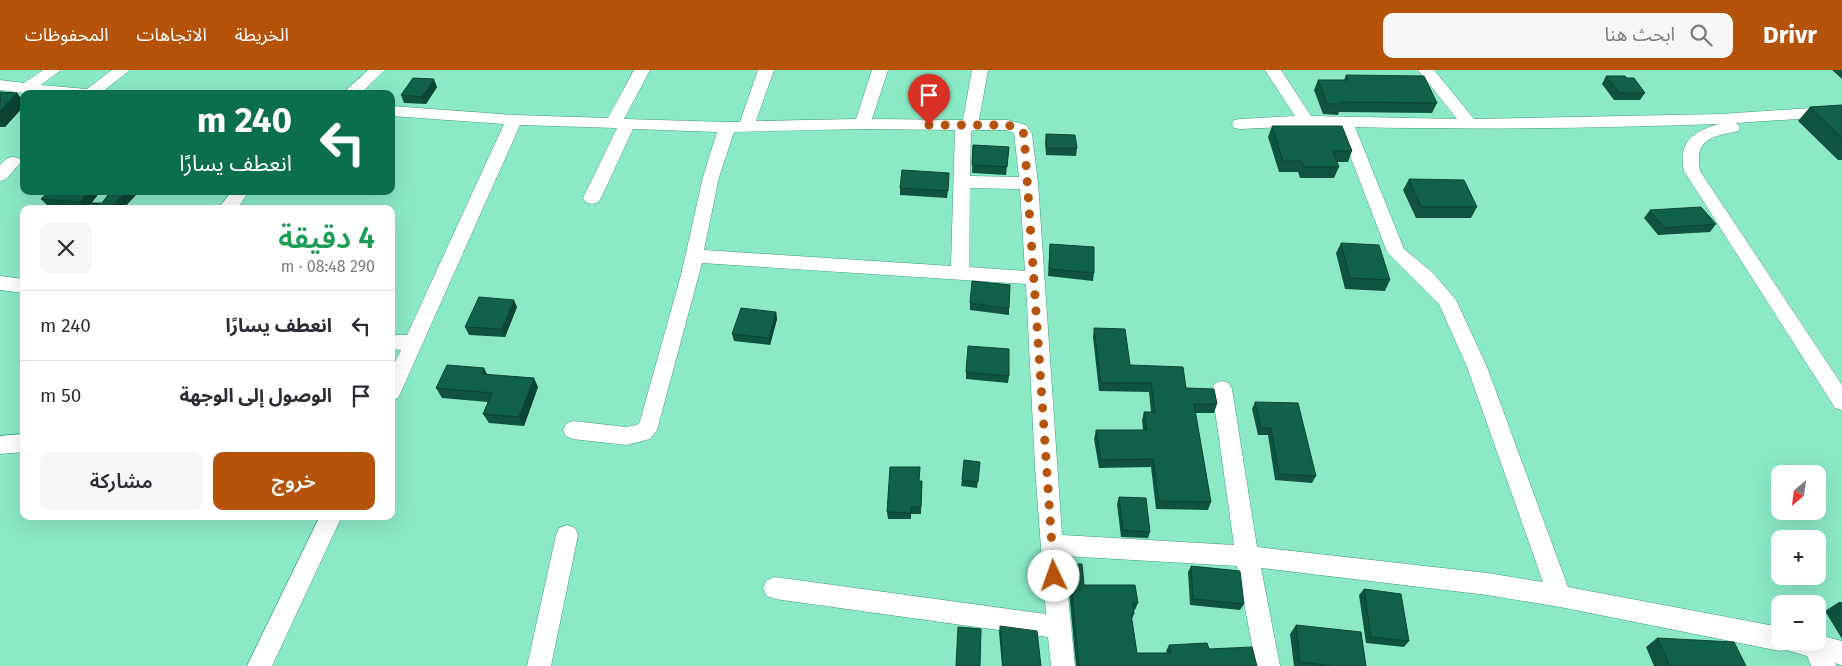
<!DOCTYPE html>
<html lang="ar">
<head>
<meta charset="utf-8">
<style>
	body { margin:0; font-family:"Fira Sans","Noto Sans Arabic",sans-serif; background:#f7f7f7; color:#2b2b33; direction:rtl; height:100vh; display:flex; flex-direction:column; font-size:19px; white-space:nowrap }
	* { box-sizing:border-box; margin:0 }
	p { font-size:16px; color:#7c7c81 }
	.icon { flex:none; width:28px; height:28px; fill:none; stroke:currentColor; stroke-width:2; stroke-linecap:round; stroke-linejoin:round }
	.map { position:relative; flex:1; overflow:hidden; direction:ltr }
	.drawer { position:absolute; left:20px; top:135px; width:375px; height:315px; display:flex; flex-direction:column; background:#fff; border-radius:10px; box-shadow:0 5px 20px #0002; direction:rtl }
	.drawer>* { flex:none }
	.top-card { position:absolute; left:20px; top:20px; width:375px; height:105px; border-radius:10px; box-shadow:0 5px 20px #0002; direction:rtl; background:#0b6e4f; color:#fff; overflow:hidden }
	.needle { width:32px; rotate:209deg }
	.tools { position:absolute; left:1771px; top:395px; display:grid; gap:10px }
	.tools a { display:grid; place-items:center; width:55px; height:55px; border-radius:10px; background:#fff; box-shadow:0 5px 20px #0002; font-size:25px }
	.pin { position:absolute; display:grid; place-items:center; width:42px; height:42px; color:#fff; margin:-51px -21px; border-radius:50% 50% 50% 0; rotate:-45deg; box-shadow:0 0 5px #0007 }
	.pin .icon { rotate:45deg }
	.me { position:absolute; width:55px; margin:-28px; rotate:357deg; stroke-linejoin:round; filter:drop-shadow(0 0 4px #0008) }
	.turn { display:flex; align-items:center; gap:18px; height:105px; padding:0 20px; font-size:22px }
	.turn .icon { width:65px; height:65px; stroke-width:2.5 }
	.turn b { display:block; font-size:35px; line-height:42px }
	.round { display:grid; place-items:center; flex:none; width:52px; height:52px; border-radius:10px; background:#f7f7f7 }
	.head { display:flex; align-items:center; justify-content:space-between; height:85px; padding:0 20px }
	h1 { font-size:30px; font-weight:600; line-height:38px; color:#1e9e55 }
	.action { display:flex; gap:10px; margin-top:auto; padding:10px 20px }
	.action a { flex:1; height:58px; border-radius:10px; background:#b45309; color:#fff; font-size:20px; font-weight:600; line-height:58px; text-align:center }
	.action a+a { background:#f7f7f7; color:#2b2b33 }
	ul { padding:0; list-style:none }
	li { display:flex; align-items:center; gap:15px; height:70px; padding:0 20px; border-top:1px solid #e1e1e2 }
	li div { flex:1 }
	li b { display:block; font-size:19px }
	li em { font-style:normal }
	header { display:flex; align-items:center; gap:30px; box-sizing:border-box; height:70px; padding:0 25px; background:#b45309; color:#fff }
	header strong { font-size:24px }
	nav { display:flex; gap:28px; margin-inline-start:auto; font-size:18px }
	.search { width:350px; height:45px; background:#f7f7f7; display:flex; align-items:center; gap:12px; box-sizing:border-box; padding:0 18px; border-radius:10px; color:#7c7c81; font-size:19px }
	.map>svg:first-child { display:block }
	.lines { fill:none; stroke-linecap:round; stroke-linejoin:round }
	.street-casing { stroke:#3e9f7f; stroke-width:1 }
	.street { fill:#fff; fill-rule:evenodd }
	.wall { fill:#0f5340 }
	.shaded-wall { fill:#0d4434 }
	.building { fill:#12614a; stroke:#0d4434 }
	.route { stroke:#b45309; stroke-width:9; stroke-dasharray:0 16.2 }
</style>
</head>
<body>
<header>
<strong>Drivr</strong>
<div class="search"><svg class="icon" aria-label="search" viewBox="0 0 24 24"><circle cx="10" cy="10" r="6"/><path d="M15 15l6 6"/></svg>ابحث هنا</div>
<nav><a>الخريطة</a><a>الاتجاهات</a><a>المحفوظات</a></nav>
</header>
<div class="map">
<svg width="1842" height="596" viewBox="0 0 1842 596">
	<rect width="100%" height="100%" fill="#8be9c6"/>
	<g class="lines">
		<g class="street-casing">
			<path id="street" d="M43,0H61L41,15L87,19L112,0H130L102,22L104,24H32L0,20V10L24,13Z
				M368,0H385L360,24H342Z
				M634,0H650L624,49L727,52H740L758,0H774L756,51L856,49L872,0H888L872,49L963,50L972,0H988L979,50H1008L1026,55L1032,64L1038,113L1062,465L1234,475L1212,319L1215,313L1222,311L1229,313L1232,319L1257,477L1487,503L1543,512L1467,297L1439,234L1387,182L1339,57L1306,56L1240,59L1234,58L1232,54L1234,50L1240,49L1295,46L1265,0H1281L1311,46L1457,49L1418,0H1434L1474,49L1721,44L1842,36V46L1736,53L1740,57L1738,61C1712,67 1694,68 1700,101L1842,315V340L1835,338L1684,101C1678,72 1693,61 1719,54C1598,58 1477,60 1355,57L1404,179L1433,203L1456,230L1487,297L1568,517L1780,557V571H1818V565L1842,571V595L1835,593L1836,596H1811L1807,586L1783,579L1780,581L1560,537L1487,525L1261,498L1280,596H1256L1237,496L1064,486L1075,596H1051L1048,567L775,529L767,526L763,518L767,510L775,507L1046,544L1035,397L1026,214L702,193L657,360L650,369L626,375L573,369L566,366L563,360L566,354L573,351L626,357L637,355L640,351L681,205L703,107L717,62L633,59L601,128L598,132L592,134L586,132L583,128L617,58L520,55L401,322L398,328L391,330V300L401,280L391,279V265H407L504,54L391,46V36L514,45L608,48ZM862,59L955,60L951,196L704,180L719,107L734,62ZM975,60H1007L1014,63L1019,107L970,106L971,61ZM970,118L1020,119L1025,201L969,197Z
				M13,87L19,88L21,92L6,109L0,111V95L7,88Z
				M232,121H249L237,139H218Z
				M0,206L24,209V223L0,220Z
				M24,364V382L0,384V366Z
				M320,446H342L272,596H247Z
				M567,455L575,458L578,465L551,596H527L556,465L559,458Z"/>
		</g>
		<use href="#street" class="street"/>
	</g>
	<path class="wall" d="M1832,0H1842V9Z
		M1346,5L1437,33L1432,43L1339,42L1338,45L1323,44L1314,20L1318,10H1344Z
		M1606,6L1627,8L1645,23L1640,30H1614L1602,14Z
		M437,17L426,34L404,33L401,25Z
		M0,22L17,23L24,32V36L5,57H0Z
		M1842,35V90H1838L1798,51L1810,37Z
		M1272,56L1352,81L1348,92H1337L1339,97L1334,108H1300L1298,102H1279L1268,67Z
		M1046,64L1077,78L1076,86L1046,85L1045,72Z
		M973,75L1009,77L1006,105L972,103Z
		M1409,109L1477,137L1471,148H1416L1403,120Z
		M949,110L947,128L900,125V118Z
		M111,121H133L136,125L94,137L91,134L87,139H74L48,136L41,129L100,122L91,133H102Z
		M1650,140L1716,154L1710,162L1658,165L1644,148Z
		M1341,173L1390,210L1385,221L1345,219L1336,183Z
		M1050,174L1094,203L1093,211L1048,206Z
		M970,233L1009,238V245L970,240Z
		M517,237L505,267L469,265L465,257Z
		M776,242L777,249L770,275L734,271L732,264Z
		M1094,258L1130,295L1186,318L1217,334L1214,343H1195L1211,432L1208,440L1156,439L1151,397L1099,398L1094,369L1096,360H1143L1142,350L1144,342H1151L1149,322L1099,321L1093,267Z
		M966,302L1009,306L1008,313L966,309Z
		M488,305L538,317L524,356L489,353L483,344L488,332L442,328L436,318Z
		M1255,332L1316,406L1312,413L1275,410L1268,365H1258L1252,339Z
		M980,392L977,418L961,416L962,410Z
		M919,411H922L921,444H911V449H888L887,442Z
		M1119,427L1150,462L1148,468L1121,467L1117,434Z
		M1069,494L1084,515L1138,533L1135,540H1134V544L1132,549L1137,583H1167L1166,581L1169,575L1209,579L1257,596H1076L1067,501Z
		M1191,496L1244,534L1240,540L1190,535L1188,502Z
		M1364,519L1409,571L1404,577L1366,573L1359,525Z
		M1839,532H1842V569L1825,541Z
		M1296,555L1366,596H1294L1290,564Z
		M1000,556L1041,596H1002L999,562Z
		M1657,568L1746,596H1654L1646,577Z"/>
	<path class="shaded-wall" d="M434,9L437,17L426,34L422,27Z
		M17,23L24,32V36L5,57L0,51V41Z
		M89,121L100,122L87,139H86L80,132Z
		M126,121H133L136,125L123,139H110Z
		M514,230L517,237L505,267L502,259Z
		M776,242L777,249L770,275L769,268Z
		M484,298L489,308L482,304Z
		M534,308L538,317L524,356L519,347Z"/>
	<path class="building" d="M1346,5L1424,6L1437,33L1341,32L1342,34H1327L1318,10H1348Z
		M1606,6H1625L1627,8H1634L1645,23H1619Z
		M413,8L434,9L422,27L401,25Z
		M0,22L17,23L0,41Z
		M1842,35V68L1810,37Z
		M1272,56H1342L1352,81H1333L1339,97H1304L1302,91H1283Z
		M1046,64L1075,65L1077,78H1047Z
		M973,75L1009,77L1007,97L972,95Z
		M902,100L949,103L948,121L900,118Z
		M1409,109L1464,110L1477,137H1421Z
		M49,121H89L80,132L41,129Z
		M111,121H126L110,139H93L97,134L91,133H102Z
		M1701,137L1716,154L1664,158L1650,140Z
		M1341,173L1379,175L1390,210L1350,208Z
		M1050,174L1094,177V203L1049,199Z
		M972,211L1010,215L1009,238L970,233Z
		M479,227L514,230L502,259L465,257Z
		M741,238L776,242L769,268L732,264Z
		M1094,258L1125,259L1130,295L1183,297L1186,318L1214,319L1217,334H1194L1211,432L1159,431L1153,389L1101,390L1096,360H1147L1144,342H1155L1151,313H1101Z
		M968,276L1009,279V306L966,302Z
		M447,295L484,298L482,304L534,308L519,347L483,344L492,323L436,318Z
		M1255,332L1298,333L1316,406L1279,404L1271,358H1261Z
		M964,390L980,392L978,412L962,410Z
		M890,397H920L919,411H922L921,437H911V443L887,442Z
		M1119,427L1146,428L1150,462L1123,460Z
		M1069,494H1082L1084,515H1135L1138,533H1133L1134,544H1131L1137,583H1171L1169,575L1207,573L1209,579L1252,577L1257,596H1079Z
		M1191,496L1240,501L1244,534L1193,529Z
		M1364,519L1401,524L1409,571L1371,567Z
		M1296,555L1361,562L1366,596H1334L1300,592Z
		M1000,556L1037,561L1041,596H1003Z
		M958,557L981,559L980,596H956Z
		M1657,568L1734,572L1746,596H1670Z"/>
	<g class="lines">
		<path class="route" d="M929,55H1008L1020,59L1024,64L1054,506"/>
	</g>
</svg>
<div class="tools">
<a><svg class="needle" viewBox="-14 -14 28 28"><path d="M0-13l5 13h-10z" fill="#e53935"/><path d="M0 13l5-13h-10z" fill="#7c7c81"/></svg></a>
<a>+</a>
<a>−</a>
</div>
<div class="pin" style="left:929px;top:55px;background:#d93025"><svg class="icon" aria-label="arrive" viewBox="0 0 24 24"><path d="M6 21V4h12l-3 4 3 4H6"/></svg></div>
<svg class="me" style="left:1054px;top:506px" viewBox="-20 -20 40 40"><circle r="19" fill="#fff"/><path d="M0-13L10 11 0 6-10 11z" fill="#b45309"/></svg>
<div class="top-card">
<div class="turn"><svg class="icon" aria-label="left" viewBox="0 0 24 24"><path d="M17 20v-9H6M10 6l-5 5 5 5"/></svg><div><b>240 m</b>انعطف يسارًا</div></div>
</div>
<section class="drawer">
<div class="head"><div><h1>4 دقيقة</h1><p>290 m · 08:48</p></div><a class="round"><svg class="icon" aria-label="close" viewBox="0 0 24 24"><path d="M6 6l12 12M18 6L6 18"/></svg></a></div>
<ul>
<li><svg class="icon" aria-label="left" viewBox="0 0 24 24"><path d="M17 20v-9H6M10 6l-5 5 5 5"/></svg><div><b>انعطف يسارًا</b></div><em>240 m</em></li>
<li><svg class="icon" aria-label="arrive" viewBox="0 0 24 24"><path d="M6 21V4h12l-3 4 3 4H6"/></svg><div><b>الوصول إلى الوجهة</b></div><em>50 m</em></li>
</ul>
<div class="action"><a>خروج</a><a>مشاركة</a></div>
</section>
</div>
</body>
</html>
